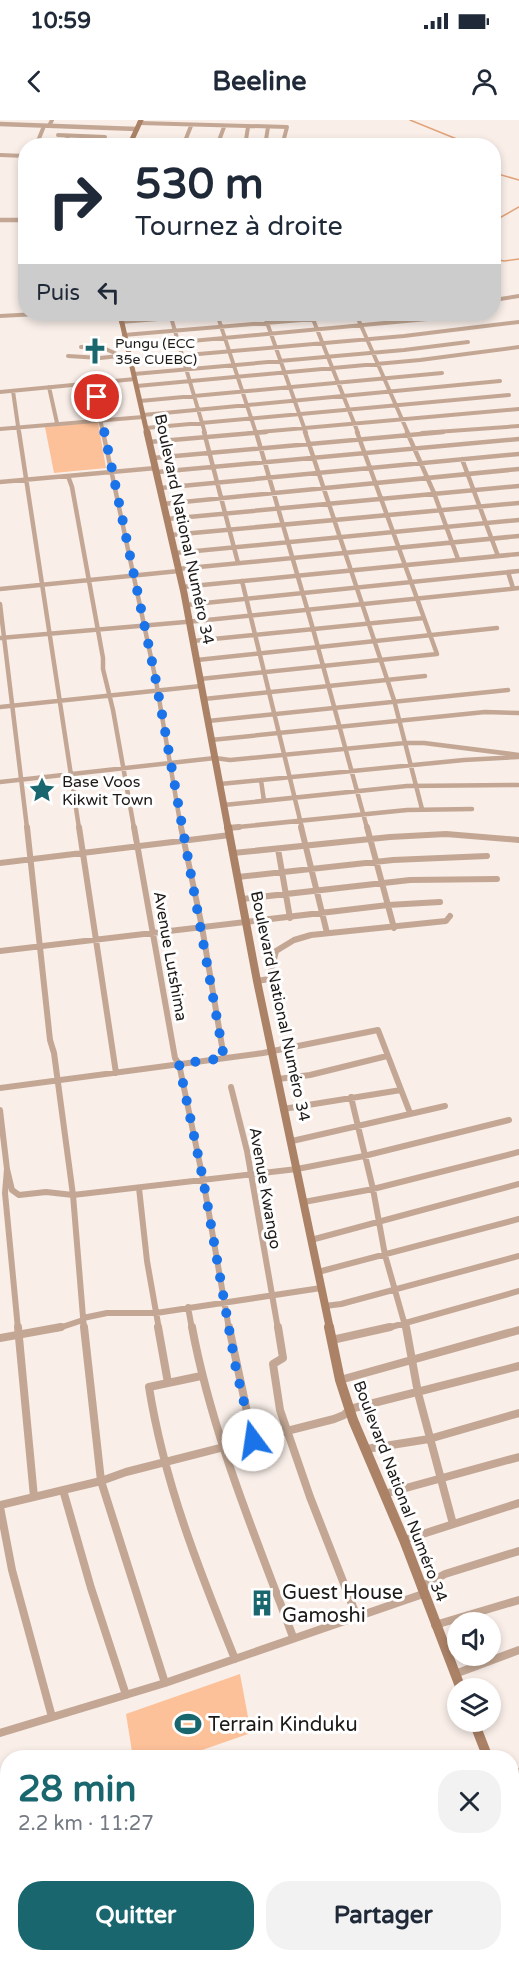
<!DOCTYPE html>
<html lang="fr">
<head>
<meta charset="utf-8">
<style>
	body { margin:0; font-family:"Varela Round",sans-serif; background:#f2f2f3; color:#1f2937; height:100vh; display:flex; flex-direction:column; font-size:22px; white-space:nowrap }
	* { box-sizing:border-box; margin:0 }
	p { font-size:20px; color:#747a83 }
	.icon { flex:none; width:33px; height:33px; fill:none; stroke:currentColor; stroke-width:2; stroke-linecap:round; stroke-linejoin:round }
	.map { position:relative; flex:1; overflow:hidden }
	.panel { position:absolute; left:0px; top:1630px; width:519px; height:212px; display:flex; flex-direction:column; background:#fff; border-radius:24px 24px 0 0; box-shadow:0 3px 9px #0003 }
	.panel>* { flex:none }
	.banner { position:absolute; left:18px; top:18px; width:483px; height:183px; border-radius:24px; box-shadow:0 3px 9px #0003; background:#fff; color:#1f2937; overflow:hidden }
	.tools { position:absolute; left:447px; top:1492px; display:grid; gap:12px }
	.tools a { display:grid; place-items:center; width:54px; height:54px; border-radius:50%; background:#fff; box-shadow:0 3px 9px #0003; font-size:30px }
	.pin { position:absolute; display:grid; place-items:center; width:51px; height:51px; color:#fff; margin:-26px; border:3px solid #fff; border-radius:50%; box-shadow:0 2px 6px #0007 }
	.me { position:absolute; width:66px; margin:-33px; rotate:346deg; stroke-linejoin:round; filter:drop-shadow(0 0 4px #0008) }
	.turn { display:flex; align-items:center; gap:21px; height:126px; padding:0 18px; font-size:27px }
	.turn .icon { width:78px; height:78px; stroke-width:2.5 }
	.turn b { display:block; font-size:42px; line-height:51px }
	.then { display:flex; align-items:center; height:57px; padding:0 18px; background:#0003; gap:12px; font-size:22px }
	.round { display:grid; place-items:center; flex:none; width:63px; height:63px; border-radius:24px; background:#f2f2f3 }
	.summary { display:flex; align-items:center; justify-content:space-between; height:102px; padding:0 18px }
	h1 { font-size:36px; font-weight:800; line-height:45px; color:#19666e }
	.primary-button { display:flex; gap:12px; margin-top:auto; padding:12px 18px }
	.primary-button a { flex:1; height:69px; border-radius:24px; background:#19666e; color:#fff; font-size:24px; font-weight:800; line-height:69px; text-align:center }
	.primary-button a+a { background:#f2f2f3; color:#1f2937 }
	.status { display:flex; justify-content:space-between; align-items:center; height:42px; padding:0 30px; background:#fff; direction:ltr }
	.status svg { height:16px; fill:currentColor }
	header { display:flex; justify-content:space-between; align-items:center; height:78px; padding:0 18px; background:#fff; font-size:27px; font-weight:800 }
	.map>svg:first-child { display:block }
	.green { fill:#fdc199 }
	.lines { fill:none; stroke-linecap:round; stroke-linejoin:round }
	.stream { stroke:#e2a277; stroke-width:1.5 }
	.minor-far3 { stroke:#c3a794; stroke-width:4 }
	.minor-far2 { stroke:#c3a794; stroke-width:4.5 }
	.minor-far1 { stroke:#c3a794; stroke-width:6 }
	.minor { stroke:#c3a794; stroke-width:8 }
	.tertiary { stroke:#c3a794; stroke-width:4.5 }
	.secondary-far3 { stroke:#ab8266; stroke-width:5 }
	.secondary-far2 { stroke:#ab8266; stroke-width:7 }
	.secondary-far1 { stroke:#ab8266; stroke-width:8 }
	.secondary { stroke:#ab8266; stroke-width:10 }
	.route { stroke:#1a73e8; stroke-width:10; stroke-dasharray:0 18 }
	.labels { text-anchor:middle; stroke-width:6; stroke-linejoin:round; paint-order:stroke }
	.far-poi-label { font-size:14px; fill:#1d1917; stroke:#fff; text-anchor:start }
	.street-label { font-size:16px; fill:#1d1917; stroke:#fff }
	.poi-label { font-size:16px; fill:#1d1917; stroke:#fff; text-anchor:start }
	.near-poi-label { font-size:20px; fill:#1d1917; stroke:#fff; text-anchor:start }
</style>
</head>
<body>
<div class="status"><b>10:59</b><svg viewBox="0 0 49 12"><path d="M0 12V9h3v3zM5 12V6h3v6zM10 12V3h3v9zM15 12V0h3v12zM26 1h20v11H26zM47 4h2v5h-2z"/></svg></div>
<header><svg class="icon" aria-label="back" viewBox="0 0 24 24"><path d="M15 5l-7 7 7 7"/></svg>Beeline<svg class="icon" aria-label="person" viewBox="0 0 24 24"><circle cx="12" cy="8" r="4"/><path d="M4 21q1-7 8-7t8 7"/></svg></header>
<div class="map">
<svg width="519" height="1841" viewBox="0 0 519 1841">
	<rect width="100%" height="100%" fill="#f9eee8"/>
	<path class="green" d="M98,302L106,348L54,353L45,307Z
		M240,1554L251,1613L179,1638H133L126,1594Z"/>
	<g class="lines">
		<path class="stream" d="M410,0L474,26
			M494,47L498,54L519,60
			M494,101L519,87
			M494,139L504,141L519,139"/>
		<path class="minor-far3" d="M139,3L287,7L282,26
			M49,6L52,0
			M58,15L105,17
			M283,22L293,26
			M131,23L165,26
			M36,26L44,6
			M64,26L68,16
			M183,26L191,6
			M217,26L224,7
			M245,26L248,7
			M265,26L268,7
			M0,35L26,36
			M494,180L519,176
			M170,194L205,313
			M217,194L256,313
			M264,194L306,313
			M311,194L358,313
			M356,194L408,313
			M0,196L37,194
			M121,202L220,194
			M124,215L373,194
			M81,227L99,226L119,235
			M127,227L438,198
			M68,236L100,238L129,235
			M130,240L404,216L519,202
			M134,254L404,230L468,222
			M93,264L103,313
			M137,266L420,240L519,227
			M49,267L57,303
			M13,271L19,313
			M0,272L135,259
			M140,281L442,253
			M143,295L500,261
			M146,308L509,275
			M0,309L143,297
			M249,313L519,289
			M422,313L519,306"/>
		<path class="minor-far2" d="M19,312L79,708
			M103,312L156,561L181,708
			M204,312L238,443
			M256,312L313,509L367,708
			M305,312L394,580L422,689
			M407,312L434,373L458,439
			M149,322L266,312
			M153,338L443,312
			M462,339L498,436
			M157,352L519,319
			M68,356L72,367L103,538V549L113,590L134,708
			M0,362L156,348
			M160,368L519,334
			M163,384L519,349
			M167,399L519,366
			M171,415L519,383
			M175,433L519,400
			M178,449L519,416
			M508,452L513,468
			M242,461L302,708
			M182,467L519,434
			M0,469L179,451
			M0,484L27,708
			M186,485L519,451
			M0,518L197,501L519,468
			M193,521L424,498
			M197,540L497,508
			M200,559L437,534L357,312
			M204,579L425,556
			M0,587L201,566
			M208,601L508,570
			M211,620L485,592L519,593
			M261,660L264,681
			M0,662L215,638L230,640L405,623H424L519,635
			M220,664L464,640L518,637
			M224,685L407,666L518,665
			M228,708L407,690L472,689"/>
		<path class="minor-far1" d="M27,707L50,920L54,933L73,1075L84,1209
			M79,707L116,953
			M134,707L175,938L179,944L203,1059L229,1209
			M181,707L202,807L224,938
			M301,707L327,813
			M367,707L394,808
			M228,708L239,707
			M278,729L290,798
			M233,733L390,717L446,714L519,720
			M0,743L230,715
			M238,757L393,740L487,736
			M242,779L410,760L497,759
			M0,831L388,785L440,782
			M257,861L269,859L276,831L294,820L311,815L446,801L450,796
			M278,959L310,955L387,936
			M231,967L247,1031L278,1209
			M0,968L263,933L378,910L410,993
			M351,977L373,1069L385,1135L406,1209
			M283,989L401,970
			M0,990L7,1049L5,1073L18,1209
			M292,1021L445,986
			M7,1049L12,1070L19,1075L46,1072L73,1075L297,1049L364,1036L509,1000
			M139,1068L147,1141L159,1209
			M304,1082L373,1069L519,1032
			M311,1120L519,1064
			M318,1152L519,1099
			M325,1186L341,1184L519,1136
			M188,1187L192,1209
			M83,1198L107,1193H156L321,1168
			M56,1209L83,1200
			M384,1209L519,1171"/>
		<path class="minor" d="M18,1207L34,1377
			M84,1207L101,1361L165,1563
			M158,1207L168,1263
			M192,1207C212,1314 255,1415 293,1517
			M229,1207L253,1320
			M278,1207L283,1238L273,1244L280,1290L310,1377L357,1497
			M406,1207L418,1273L453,1404
			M0,1218L61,1207
			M332,1220L390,1207
			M201,1256L149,1267C164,1362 199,1450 235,1539
			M340,1260L519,1210
			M366,1329L429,1319L519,1293
			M63,1370L91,1468L126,1575
			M384,1374L519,1337
			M0,1385L101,1361L126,1352L334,1299L344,1295L350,1289L519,1246
			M0,1387L12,1450L52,1597
			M404,1420L519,1383
			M421,1467L445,1454L519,1431
			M435,1505L519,1480
			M455,1554L519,1530
			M0,1613L165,1563L423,1474
			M512,1651L519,1652"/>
		<path class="tertiary" d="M0,4L137,9
			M0,100H26"/>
		<path class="secondary-far3" d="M129,26L141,0
			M120,194L147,313"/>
		<path class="secondary-far2" d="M147,312L184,473L228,708"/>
		<path class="secondary-far1" d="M228,707L257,861L330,1209"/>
		<path class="secondary" d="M329,1207L340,1260L353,1300L404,1420L461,1569
			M474,1602L488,1638
			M512,1690L519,1707"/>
	</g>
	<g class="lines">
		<path class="route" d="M97,277L156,561L224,938L179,944L203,1059L236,1249L253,1320"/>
	</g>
	<defs>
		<g id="church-bare" transform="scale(2.07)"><path d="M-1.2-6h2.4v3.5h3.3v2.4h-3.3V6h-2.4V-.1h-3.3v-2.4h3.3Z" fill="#19666e" stroke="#fff" stroke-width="2.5" paint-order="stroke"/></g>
		<g id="sight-bare" transform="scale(2.07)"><path d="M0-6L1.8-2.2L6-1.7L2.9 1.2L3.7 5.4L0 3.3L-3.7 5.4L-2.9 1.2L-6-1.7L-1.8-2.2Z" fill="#19666e" stroke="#fff" stroke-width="2.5" paint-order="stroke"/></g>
		<g id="building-bare" transform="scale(2.07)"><path d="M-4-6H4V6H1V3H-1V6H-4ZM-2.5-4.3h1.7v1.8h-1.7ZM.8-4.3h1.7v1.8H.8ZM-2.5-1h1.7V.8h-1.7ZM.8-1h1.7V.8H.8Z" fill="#19666e" stroke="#fff" stroke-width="2.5" paint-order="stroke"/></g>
		<g id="stadium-bare" transform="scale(2.07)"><path d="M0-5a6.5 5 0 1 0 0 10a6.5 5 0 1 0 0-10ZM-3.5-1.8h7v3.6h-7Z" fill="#19666e" stroke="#fff" stroke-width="2.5" paint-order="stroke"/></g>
	</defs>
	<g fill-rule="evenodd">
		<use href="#church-bare" x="95" y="231"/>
		<use href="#sight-bare" x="42" y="670"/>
		<use href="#building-bare" x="262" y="1483"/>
		<use href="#stadium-bare" x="188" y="1604"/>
	</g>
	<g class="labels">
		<g class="far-poi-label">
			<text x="115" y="228">Pungu (ECC<tspan x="115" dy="16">35e CUEBC)</tspan></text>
		</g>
		<g class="street-label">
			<text transform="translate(185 409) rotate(78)" y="6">Boulevard National Numéro 34</text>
			<text transform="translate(171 836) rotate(80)" y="6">Avenue Lutshima</text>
			<text transform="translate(281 886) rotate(78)" y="6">Boulevard National Numéro 34</text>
			<text transform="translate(266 1068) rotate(80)" y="6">Avenue Kwango</text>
			<text transform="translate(401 1371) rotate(69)" y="6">Boulevard National Numéro 34</text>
		</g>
		<g class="poi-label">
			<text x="62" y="667">Base Voos<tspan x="62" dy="18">Kikwit Town</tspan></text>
		</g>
		<g class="near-poi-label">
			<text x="282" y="1479">Guest House<tspan x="282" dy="23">Gamoshi</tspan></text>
			<text x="208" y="1611">Terrain Kinduku</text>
		</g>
	</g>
</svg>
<div class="tools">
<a><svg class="icon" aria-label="sound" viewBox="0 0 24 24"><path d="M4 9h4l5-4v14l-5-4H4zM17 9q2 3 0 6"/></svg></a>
<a><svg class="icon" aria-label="layers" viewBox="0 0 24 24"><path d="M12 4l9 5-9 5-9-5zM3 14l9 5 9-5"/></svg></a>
</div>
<div class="pin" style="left:97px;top:277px;background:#d93025"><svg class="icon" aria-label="arrive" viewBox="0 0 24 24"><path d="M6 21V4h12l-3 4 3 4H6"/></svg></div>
<svg class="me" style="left:253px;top:1320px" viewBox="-20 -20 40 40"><circle r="19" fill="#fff"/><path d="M0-13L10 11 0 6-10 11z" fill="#1a73e8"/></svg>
<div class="banner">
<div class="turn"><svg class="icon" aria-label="right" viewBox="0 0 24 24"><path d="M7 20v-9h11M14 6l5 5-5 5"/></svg><div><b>530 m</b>Tournez à droite</div></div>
<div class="then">Puis<svg class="icon" aria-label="left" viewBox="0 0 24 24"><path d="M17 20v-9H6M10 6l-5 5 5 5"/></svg></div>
</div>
<section class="panel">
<div class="summary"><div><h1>28 min</h1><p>2.2 km · 11:27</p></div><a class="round"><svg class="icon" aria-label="close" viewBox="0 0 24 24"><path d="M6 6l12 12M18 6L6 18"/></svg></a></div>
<div class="primary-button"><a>Quitter</a><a>Partager</a></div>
</section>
</div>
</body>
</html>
